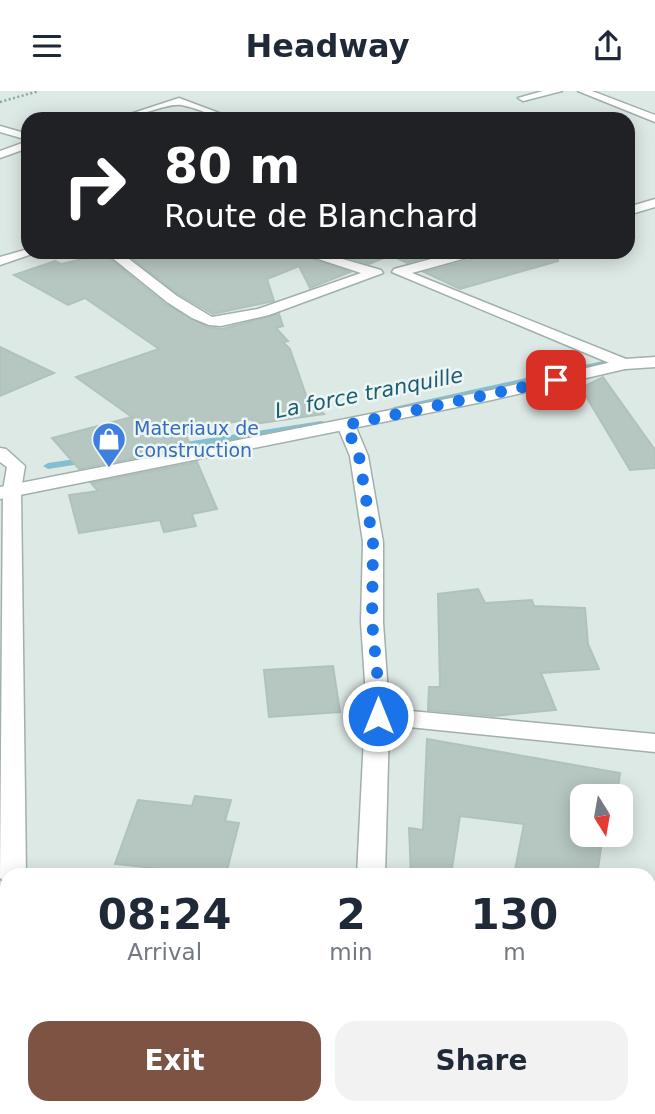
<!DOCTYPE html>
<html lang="en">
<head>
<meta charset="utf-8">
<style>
	body { margin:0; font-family:"DejaVu Sans",sans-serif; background:#f2f2f3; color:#1f2937; height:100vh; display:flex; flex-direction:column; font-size:26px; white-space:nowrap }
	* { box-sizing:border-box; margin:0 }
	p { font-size:23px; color:#747a83 }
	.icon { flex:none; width:38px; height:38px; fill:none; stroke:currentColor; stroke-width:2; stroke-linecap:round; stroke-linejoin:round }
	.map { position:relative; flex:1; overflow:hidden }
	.details { position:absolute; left:0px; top:777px; width:656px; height:247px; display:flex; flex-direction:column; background:#fff; border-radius:21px 21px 0 0; box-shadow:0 4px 18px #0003 }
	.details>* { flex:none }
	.top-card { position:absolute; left:21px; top:21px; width:614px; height:147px; border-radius:21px; box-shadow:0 4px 18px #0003; background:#202124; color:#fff; overflow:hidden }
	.needle { width:46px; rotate:169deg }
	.tools { position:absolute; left:570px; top:693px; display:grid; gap:14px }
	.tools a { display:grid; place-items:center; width:63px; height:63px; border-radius:14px; background:#fff; box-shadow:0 4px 18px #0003; font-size:35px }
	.pin { position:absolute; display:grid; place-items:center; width:60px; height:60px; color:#fff; margin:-30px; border-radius:14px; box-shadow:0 4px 10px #0006 }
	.me { position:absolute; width:77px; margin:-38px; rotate:0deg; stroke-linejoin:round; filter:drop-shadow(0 0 5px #0008) }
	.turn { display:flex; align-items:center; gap:24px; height:147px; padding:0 28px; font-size:32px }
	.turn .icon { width:91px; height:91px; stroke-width:2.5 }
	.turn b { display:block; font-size:49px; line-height:60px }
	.eta { display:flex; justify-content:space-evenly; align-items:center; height:119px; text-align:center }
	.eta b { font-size:42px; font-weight:700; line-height:49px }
	.action { display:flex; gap:14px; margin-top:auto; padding:14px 28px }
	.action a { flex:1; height:80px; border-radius:21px; background:#7d5344; color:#fff; font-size:28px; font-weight:700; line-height:80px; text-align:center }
	.action a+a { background:#f2f2f3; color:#1f2937 }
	header { display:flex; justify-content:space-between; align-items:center; height:91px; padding:0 28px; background:#fff; font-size:32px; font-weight:700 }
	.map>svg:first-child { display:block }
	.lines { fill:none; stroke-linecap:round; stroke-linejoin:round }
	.stream { fill:#85bece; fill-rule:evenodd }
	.building { fill:#b6c6c1; stroke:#b0c2bc; stroke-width:2 }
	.service-casing { stroke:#a1b0ac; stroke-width:3 }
	.minor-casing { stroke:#a1b0ac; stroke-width:3 }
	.tertiary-casing { stroke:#a1b0ac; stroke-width:3 }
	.path { stroke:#7eaca1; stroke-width:2.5; stroke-dasharray:2 2.5; stroke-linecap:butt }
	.service { fill:#fff; fill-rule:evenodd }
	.minor { fill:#fff; fill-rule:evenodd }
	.tertiary { fill:#fff; fill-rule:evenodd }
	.route { stroke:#1a73e8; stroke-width:12; stroke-dasharray:0 21.6 }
	.labels { text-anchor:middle; stroke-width:5; stroke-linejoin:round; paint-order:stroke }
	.shop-label { font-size:19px; fill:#366cbe; stroke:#edf6f2; text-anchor:start }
	.water-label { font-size:21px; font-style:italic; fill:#1c5d72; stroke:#edf6f2 }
</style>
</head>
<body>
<header><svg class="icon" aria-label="menu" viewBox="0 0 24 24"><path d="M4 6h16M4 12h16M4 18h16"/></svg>Headway<svg class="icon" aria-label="share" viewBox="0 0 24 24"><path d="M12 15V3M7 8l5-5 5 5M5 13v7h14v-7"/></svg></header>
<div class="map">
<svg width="655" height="1023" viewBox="0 0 655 1023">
	<rect width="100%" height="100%" fill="#dde9e5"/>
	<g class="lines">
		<path class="stream" d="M612,268L615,269V273L394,322L389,319L394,316Z
			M321,330L325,331V335L173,359L168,356L173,353Z
			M89,366L94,369L93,371L48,378L43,375L48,372Z"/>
	</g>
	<path class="building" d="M124,161H294L350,181L310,197L299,175L267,188L274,210L213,223L178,203Z
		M328,161H447L407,172L391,164L369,173Z
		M482,161H557L558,170L460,198L424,181L478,167Z
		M104,163L165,213L208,236L222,238L279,223L283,235L276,237L288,250L283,251L290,258L306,304L324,323L254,333L251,328L228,332L185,342L191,356L79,378L52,347L132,326L76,286L159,258L85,207L68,214L14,184L55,170L61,173Z
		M0,256L54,282L0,305Z
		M603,286L655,359V377L630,379L581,297Z
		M197,371L217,418L192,423L196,435L164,441L160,429L79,442L69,404L98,400L91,392Z
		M478,498L485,512L532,509L534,515L585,517L588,553L599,578L541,582L556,619L493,625L428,619L429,596H440L438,503Z
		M333,575L340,621L269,626L264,579Z
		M427,648L620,682L617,705H583V744H603L597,784H514L524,733L460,725L451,784H411L409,737L423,739Z
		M195,705L231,709L225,730L239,732L226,783L170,784L172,779L115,773L138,709L192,715Z"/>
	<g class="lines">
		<g class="service-casing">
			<path id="service" d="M543,0H562L523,10L518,7Z"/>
		</g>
		<g class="minor-casing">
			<path id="minor" d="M578,0H592L655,24V31Z
				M179,7L235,28C215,28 200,17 181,14C166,12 135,28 115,28Z
				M0,35L28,43V49L0,41Z
				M28,50V57L0,67V60Z
				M655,108V116L628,124V116Z
				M28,158V161H38L0,174V166Z
				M105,161H120L177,205L212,226L258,218L361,182L297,161H318L381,179L383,182L269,224L221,235L209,234L192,227L167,211Z
				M457,161H479L477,164L412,182L631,270L633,273L625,278L619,276L392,181L394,178Z
				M346,329L355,334L368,365L383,451V531L389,618L655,643V661L389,634L385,784H357L366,606L361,531L363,451L350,365L337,334Z
				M0,357L6,358L25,375L21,399L26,784H7V793L0,787L3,399L7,376L0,371Z
				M649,869L655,870V896L649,894Z
				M7,873V935L0,937V876Z"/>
		</g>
		<g class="tertiary-casing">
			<path id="tertiary" d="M655,266V276L625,278L487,310L0,408V396L487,300L625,268Z"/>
		</g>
		<path class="path" d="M0,11L39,0"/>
		<use href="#service" class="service"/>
		<use href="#minor" class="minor"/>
		<use href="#tertiary" class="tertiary"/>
	</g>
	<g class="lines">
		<path class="route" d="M378,625V591L372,531L373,451L359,365L346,334L556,289"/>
	</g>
	<defs>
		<g id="shop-pin" transform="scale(1.75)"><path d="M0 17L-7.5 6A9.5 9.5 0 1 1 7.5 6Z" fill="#3f7fe0" stroke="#edf6f2"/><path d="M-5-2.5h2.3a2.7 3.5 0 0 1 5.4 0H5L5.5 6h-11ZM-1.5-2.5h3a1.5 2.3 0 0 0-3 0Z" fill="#fff"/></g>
	</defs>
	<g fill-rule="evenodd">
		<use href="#shop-pin" x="109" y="348"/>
	</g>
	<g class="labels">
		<g class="shop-label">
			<text x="134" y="344">Materiaux de<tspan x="134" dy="22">construction</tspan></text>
		</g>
		<g class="water-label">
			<text transform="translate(369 302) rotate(-11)" y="7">La force tranquille</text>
		</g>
	</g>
</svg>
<div class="tools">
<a><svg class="needle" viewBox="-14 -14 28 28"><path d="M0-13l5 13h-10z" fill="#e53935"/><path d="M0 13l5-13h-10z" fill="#747a83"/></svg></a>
</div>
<div class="pin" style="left:556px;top:289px;background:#d93025"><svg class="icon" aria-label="arrive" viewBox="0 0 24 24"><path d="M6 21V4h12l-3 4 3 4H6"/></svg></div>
<svg class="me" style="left:378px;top:625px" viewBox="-20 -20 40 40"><circle r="17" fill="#1a73e8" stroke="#fff" stroke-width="3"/><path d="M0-11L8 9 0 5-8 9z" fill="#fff"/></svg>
<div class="top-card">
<div class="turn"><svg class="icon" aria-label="right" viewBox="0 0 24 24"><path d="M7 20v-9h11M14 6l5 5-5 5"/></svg><div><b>80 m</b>Route de Blanchard</div></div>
</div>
<section class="details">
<div class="eta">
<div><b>08:24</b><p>Arrival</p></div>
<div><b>2</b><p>min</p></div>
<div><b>130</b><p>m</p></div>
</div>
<div class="action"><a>Exit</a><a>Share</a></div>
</section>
</div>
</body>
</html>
